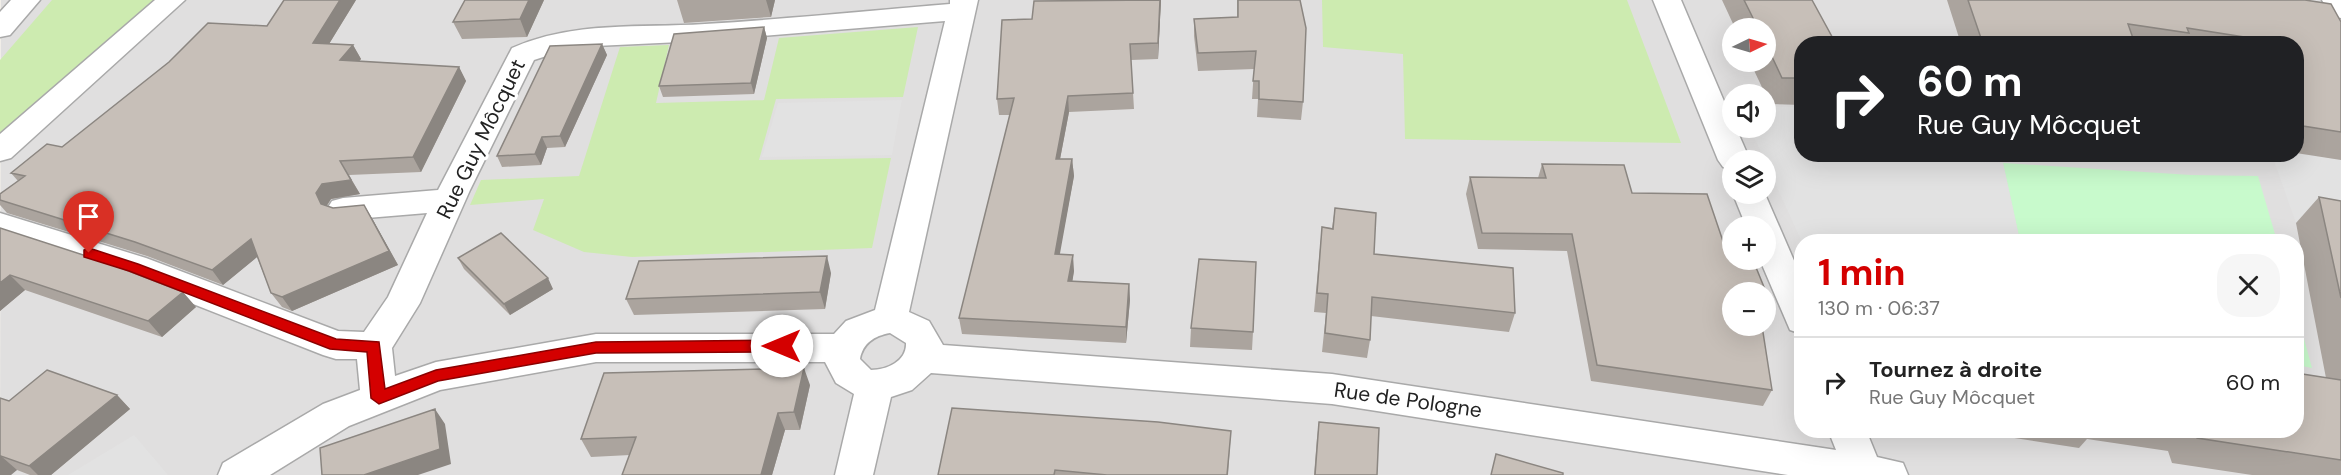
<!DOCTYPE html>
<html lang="fr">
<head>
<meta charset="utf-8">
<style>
	body { margin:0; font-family:"DM Sans",sans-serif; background:#f6f6f6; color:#222; height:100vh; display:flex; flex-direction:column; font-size:22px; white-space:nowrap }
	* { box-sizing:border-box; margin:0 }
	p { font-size:20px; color:#767676 }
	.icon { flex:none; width:33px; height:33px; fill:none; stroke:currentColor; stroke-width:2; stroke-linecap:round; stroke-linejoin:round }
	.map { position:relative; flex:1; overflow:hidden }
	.drawer { position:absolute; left:1794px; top:234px; width:510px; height:204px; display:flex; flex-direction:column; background:#fff; border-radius:24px; box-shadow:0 6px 24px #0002 }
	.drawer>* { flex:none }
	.guide { position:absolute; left:1794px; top:36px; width:510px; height:126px; border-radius:24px; box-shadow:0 6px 24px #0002; background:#202124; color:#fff; overflow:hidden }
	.needle { width:39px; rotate:85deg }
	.fabs { position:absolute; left:1722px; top:18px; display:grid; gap:12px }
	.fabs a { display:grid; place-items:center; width:54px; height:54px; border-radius:50%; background:#fff; box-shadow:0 6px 24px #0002; font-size:30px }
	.pin { position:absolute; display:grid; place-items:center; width:51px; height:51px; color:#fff; margin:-62px -26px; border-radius:50% 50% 50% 0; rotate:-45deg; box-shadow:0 0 6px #0007 }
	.pin .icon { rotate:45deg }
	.me { position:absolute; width:66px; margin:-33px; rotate:270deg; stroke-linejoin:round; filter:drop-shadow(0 0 4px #0008) }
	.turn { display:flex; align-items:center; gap:21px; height:126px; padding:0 24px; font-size:27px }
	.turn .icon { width:78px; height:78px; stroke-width:2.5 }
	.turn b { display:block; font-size:42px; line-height:51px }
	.round { display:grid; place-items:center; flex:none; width:63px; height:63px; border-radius:24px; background:#f6f6f6 }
	.headline { display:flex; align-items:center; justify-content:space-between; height:102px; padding:0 24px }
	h1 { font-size:36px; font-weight:700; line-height:45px; color:#d40000 }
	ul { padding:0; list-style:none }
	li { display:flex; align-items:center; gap:18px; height:90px; padding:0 24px; border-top:2px solid #e0e0e0 }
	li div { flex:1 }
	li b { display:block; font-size:22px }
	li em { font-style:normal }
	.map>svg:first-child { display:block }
	.residential { fill:#e0dfdf; fill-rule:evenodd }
	.grass { fill:#cdebb0 }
	.park { fill:#c8facc }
	.parking { fill:#e2e2e2 }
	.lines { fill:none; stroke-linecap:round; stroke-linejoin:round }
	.minor-casing { stroke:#a9a9a9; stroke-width:3 }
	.minor { fill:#fff; fill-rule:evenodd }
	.wall { fill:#aba49e }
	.shaded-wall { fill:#8b8681 }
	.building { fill:#c7bfb8; stroke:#8b8681; stroke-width:1.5 }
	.route { fill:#d40000; stroke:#8a0000; stroke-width:1.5 }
	.labels { text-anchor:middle; stroke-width:6; stroke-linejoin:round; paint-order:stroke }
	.street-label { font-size:21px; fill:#222; stroke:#fff }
</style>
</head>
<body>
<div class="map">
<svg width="2341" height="475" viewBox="0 0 2341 475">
	<rect width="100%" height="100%" fill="#f2efe9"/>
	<path class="residential" d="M1,0H2341V475H0ZM1732,28H1766V62H1732ZM1802,44H2296V154H1802ZM1732,94H1766V128H1732ZM1732,160H1766V194H1732ZM1732,226H1766V260H1732ZM1802,242H2296V430H1802ZM1732,292H1766V326H1732Z"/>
	<path class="grass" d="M52,0H159L0,141V60Z
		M1322,0H1627L1681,143L1405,139L1403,54L1323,47Z
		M918,27L903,97L776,99L759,160L891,158L872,248L632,257L584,252L533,230L544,199L470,205L481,180L579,176L620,47L669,45L656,103L764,100L779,38Z"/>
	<path class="park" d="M2003,163L2191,175L2258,176L2277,241H2020Z
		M2296,313H2297L2312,368L2297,365Z"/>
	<path class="parking" d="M902,100L892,155L762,157L778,103Z
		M1766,107H1801L1802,154H1976L1980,162L2003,163L2020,241L1802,242L1750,128H1766Z
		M2297,153L2341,160V231L2296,223L2272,155Z
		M134,435L168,475H68Z"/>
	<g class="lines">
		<g class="minor-casing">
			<path id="minor" d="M11,0H40L10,35L0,37V12Z
				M155,0H185L11,158L0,161V134Z
				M950,0H978L909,312L929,321L943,345L1332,374L1836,450L1828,430H1866L1877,457L1903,463L1908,475H1788L1332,404L931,373L912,390L891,397L873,475H835L854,394L836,383L825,362H596L440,390L349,426L270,475H218L223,463L323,404L360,390L357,359H336L323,355L122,276L0,237V213L146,258L338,331L364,332L388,297L427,213L343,220L332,217L327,209L332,201L343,198L438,190L512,48C573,21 640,28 705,24C786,19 868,11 950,4ZM945,21L875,310L846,321L834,334H596L436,362L395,376L392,348L420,303L470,190L534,60L574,47L702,41ZM890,333L906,343C907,361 887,370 871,370L860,359C863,343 874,336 890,333Z
				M1653,0H1681L1732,120V128H1736L1750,160H1732V170L1723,167L1718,160Z
				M2322,0H2341V18L2331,16Z
				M1733,194H1765L1802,279V334L1790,330L1760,260H1766V226H1746Z"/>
		</g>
		<use href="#minor" class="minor"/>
	</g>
	<path class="wall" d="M356,0L329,44L353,45L361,59L359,61L459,67L466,81L421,172L349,175L360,194L331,199L327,206L333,208L364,205L373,220L398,265L292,311L282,307L271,293L257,257L223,285L147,256L7,213L0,205V194L18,181L11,173L62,147L267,26Z
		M544,0L527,37L462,39L453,22Z
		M677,0H775L771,17L684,23Z
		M1161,0L1158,59L1131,60L1134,109L1069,112L1060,159H1072L1074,176L1059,254L1074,271L1072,281L1129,284L1130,300L1126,343L962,334L959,318L1010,115H999L997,99L1032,19Z
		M1237,0H1300L1303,102L1301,120L1257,117L1258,99H1252L1254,69L1198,71L1194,36V19L1237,17Z
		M1722,0H1812L1802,44V105L1770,104L1750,62H1766V28H1735Z
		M1947,0H2305L2341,22V160L2296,153V44H1961Z
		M764,27L767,38L754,94L663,97L659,86Z
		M602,44L607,55L565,147L547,148L541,165L502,167L497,156Z
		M1542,164L1632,193L1732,292L1772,390L1763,406L1591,381L1567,251L1478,249L1466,194L1470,177L1538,178Z
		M2319,197L2341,201V475H2252L2172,463L2168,451L2087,439L2079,448L1962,430H2296L2326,378L2296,223Z
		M1335,208L1374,254L1515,313L1509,332L1371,316L1370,340L1367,358L1322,352L1326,313L1314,312L1322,227L1332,228Z
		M0,228L196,307L162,337L25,290L0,311Z
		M458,258L553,289L510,315L464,269Z
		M831,273L825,309L634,315L626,299Z
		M1191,328L1253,332L1252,350L1190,347Z
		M810,385L800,430H785L772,475H622L630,455L591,457L581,439Z
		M117,395L130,409L51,475H30L17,470L0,475V398L9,401Z
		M1319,422L1377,475H1314L1317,438Z
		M1231,431L1228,475H938Z"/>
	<path class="shaded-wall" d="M340,0H356L321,57L313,43Z
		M529,0H544L527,37L520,19Z
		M766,0H775L771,17Z
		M1160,0H1161L1158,59V43Z
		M764,27L767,38L754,94L751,83Z
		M602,44L607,55L565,147L560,136Z
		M353,45L361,59L348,75L340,60Z
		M459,67L466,81L421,172L413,157Z
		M1068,96L1069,112L1057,175L1056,159Z
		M542,137L547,148L541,165L535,154Z
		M1072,159L1074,176L1057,270L1055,254Z
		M340,161L360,194L331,199L325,208L321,204L316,193Z
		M364,205L373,220L398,265L292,311L282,297Z
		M251,239L262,253L223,285L212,270Z
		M1073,255L1074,271L1070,297L1068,281Z
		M827,256L831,273L825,309L820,292Z
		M10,275L25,290L0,311V283Z
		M548,278L553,289L510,315L504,304Z
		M1129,284L1130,300L1126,343V327Z
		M183,292L196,307L162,337L148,321Z
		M804,368L810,385L800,430L794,412Z
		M117,395L130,409L51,475H38L29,466Z
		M435,409L445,424L451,464L418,475H364Z
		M778,413L785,430L772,475H761Z
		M1,456L17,470L11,475H0V457Z"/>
	<path class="building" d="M284,0H340L313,43L353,45L340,60L459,67L413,157L340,161L351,180L322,184L316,193L321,204L333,208L364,205L389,251L282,297L271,293L251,239L212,270L135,242L0,200V194L25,176L11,173L47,144L62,147L169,62L208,23L267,26Z
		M465,0H529L520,19L453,22Z
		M1160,0L1158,43L1130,44L1133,93L1068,96L1056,159H1072L1055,254L1073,255L1068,281L1129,284L1126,327L959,318L1014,98L997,99L1002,20L1032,19L1034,1Z
		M1238,0H1300L1306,28L1303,102L1259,99V81H1253L1256,51L1198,53L1194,19L1238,17Z
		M1744,0H1812L1836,44H1802V78H1782L1766,44V28H1758Z
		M1968,0H2305L2331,4L2341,22V132L2303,126L2296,111V44H2265L2263,40L2187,28L2189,33L2128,24L2135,44H1983Z
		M764,27L751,83L659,86L674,34Z
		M602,44L560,136L542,137L535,154L497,156L550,46Z
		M1542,164L1624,165L1632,193L1707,194L1729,259L1753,260L1766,292H1732V326H1762L1772,390L1597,365L1572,234L1482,233L1470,177L1546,178Z
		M2319,197L2341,201V298Z
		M1335,208L1376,213L1374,254L1513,268L1515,313L1372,297L1370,340L1325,333L1328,294L1317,293L1322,227L1333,229Z
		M0,228L108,263L183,292L148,321L10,275L0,283Z
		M501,233L548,278L504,304L458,258Z
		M827,256L820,292L626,299L639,261Z
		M1199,259L1256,262L1253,332L1191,328Z
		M804,368L794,412L778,413L761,475H622L636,437L581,439L604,373Z
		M47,370L117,395L29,466L1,456L0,457V398L9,401Z
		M2296,373L2341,380V460L2197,438L2194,430H2296Z
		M952,408L1158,422L1231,431L1227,475H1107L1055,470L1054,475H938Z
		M435,409L440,449L364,475H322L320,448Z
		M1319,422L1379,428L1377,475H1315Z
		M1496,454L1563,473V475H1491Z"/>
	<path class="route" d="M89,248L138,264L336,339L379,342L385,389L436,370L596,342L782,340L789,346L782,352L596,353L438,381L379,404L371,398L367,352L330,349L129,271L84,257V250Z"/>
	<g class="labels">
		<g class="street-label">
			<text transform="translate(481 139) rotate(-64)" y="7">Rue Guy Môcquet</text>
			<text transform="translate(1408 400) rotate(8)" y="7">Rue de Pologne</text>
		</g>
	</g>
</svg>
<div class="fabs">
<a><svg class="needle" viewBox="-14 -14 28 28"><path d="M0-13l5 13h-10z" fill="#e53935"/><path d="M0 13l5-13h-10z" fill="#767676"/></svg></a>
<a><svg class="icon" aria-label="sound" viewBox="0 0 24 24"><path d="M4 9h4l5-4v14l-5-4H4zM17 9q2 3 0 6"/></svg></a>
<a><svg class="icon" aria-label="layers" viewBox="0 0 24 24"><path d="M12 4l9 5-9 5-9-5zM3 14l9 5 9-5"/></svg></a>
<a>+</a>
<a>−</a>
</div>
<div class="pin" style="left:89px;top:253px;background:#d93025"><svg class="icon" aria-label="arrive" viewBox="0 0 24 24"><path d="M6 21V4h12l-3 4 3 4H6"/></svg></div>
<svg class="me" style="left:782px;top:346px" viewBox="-20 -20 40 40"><circle r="19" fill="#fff"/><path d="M0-13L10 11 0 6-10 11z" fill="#d40000"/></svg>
<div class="guide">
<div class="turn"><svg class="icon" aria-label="right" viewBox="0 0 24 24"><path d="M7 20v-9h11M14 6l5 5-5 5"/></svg><div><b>60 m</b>Rue Guy Môcquet</div></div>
</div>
<section class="drawer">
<div class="headline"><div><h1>1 min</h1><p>130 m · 06:37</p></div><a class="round"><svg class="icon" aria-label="close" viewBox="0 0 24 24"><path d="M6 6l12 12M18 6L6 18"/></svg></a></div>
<ul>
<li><svg class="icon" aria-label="right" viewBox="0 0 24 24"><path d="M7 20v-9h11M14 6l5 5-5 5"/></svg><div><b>Tournez à droite</b><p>Rue Guy Môcquet</p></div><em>60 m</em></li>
</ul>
</section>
</div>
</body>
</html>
